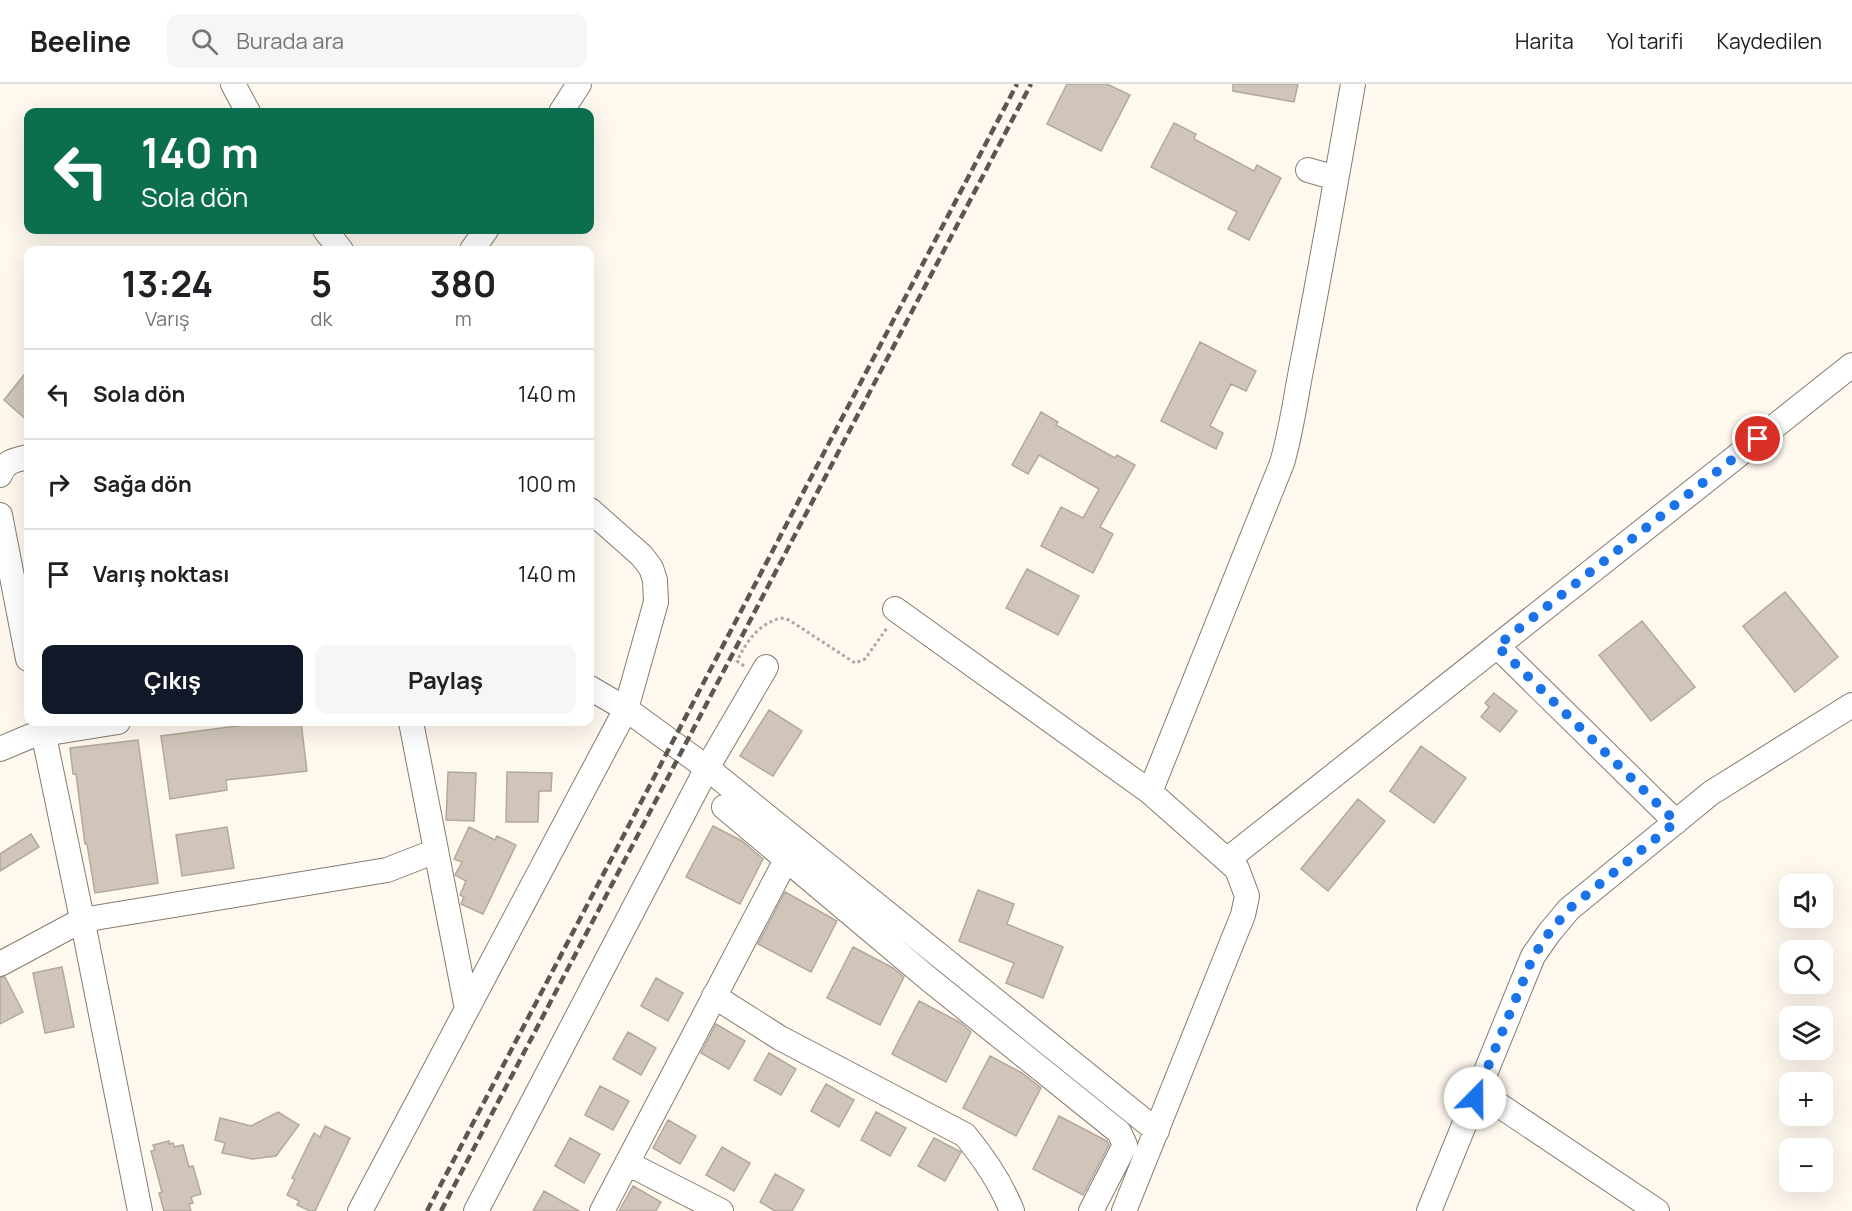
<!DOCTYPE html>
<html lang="tr">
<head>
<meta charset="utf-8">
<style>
	body { margin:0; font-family:Manrope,sans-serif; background:#f6f6f6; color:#202124; height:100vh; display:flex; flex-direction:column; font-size:22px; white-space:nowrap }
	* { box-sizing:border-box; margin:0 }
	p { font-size:20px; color:#757577 }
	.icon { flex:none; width:33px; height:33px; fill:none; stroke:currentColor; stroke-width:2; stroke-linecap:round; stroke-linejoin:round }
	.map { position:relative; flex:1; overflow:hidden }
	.drawer { position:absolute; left:24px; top:162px; width:570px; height:480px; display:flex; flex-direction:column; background:#fff; border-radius:12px; box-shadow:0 6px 24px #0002 }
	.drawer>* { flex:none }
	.hud { position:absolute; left:24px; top:24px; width:570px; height:126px; border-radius:12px; box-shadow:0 6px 24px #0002; background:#0b6e4f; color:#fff; overflow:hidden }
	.tools { position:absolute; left:1779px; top:790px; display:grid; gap:12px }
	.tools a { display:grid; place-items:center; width:54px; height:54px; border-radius:12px; background:#fff; box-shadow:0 6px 24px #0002; font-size:30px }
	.pin { position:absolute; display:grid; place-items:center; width:51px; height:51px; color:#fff; margin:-26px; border:3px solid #fff; border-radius:50%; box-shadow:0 2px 6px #0007 }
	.me { position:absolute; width:66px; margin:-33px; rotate:22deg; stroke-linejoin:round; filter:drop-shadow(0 0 4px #0008) }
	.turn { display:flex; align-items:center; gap:21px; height:126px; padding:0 18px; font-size:27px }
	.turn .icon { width:78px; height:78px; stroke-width:2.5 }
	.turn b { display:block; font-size:42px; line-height:51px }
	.eta { display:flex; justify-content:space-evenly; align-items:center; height:102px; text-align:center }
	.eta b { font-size:36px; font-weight:700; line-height:42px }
	.primary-button { display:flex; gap:12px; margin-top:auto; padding:12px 18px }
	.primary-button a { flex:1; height:69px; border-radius:12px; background:#111827; color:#fff; font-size:24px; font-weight:700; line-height:69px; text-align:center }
	.primary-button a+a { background:#f6f6f6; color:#202124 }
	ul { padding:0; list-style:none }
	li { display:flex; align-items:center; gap:18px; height:90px; padding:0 18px; border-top:2px solid #e0e0e0 }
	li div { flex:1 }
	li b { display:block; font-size:22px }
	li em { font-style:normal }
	header { display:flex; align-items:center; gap:36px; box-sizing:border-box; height:84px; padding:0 30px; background:#fff; border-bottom:2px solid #e0e0e0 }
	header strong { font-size:28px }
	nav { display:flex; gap:33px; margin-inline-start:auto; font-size:21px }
	.search { width:420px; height:54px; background:#f6f6f6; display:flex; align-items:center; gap:15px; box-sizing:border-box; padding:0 21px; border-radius:12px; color:#757577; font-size:22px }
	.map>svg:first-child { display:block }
	.building { fill:#d0c5b8; stroke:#b3a89b; stroke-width:1.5 }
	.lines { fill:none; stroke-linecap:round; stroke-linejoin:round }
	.minor-casing { stroke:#867b6f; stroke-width:26 }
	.path { stroke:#ada7a0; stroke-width:3; stroke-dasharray:3 3; stroke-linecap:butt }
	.minor { stroke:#fff; stroke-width:24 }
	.rail { stroke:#5c5651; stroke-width:4.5; stroke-dasharray:9 4.5; stroke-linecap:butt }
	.route { stroke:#1a73e8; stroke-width:10; stroke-dasharray:0 18 }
</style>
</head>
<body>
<header>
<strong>Beeline</strong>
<div class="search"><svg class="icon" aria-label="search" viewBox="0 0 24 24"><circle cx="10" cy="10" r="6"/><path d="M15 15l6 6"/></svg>Burada ara</div>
<nav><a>Harita</a><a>Yol tarifi</a><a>Kaydedilen</a></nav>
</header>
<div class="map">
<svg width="1852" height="1127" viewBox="0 0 1852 1127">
	<rect width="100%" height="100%" fill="#fff8ef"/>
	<path class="building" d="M1067,0H1107L1130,11L1101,67L1047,40Z
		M1233,0H1298L1294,18L1233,7Z
		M1174,39L1196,50L1194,55L1254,87L1257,81L1281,94L1249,156L1228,145L1237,128L1151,83Z
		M1200,258L1256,287L1246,307L1231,300L1210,342L1223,349L1216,365L1161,337Z
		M28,286V337L4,316Z
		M1041,328L1058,338L1056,341L1115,374L1117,371L1135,381L1100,443L1113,450L1093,489L1041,462L1061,423L1083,434L1099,405L1039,371L1028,390L1012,381Z
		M1027,485L1079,512L1058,551L1006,524Z
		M1785,508L1838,573L1795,608L1743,542Z
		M1642,537L1695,603L1651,637L1599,571Z
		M1494,609L1517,627L1500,648L1481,633L1489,623L1485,619Z
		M769,626L802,647L773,692L740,672Z
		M268,638H301L307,687L226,696L227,706L170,715L161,652Z
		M138,656L158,799L95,809L87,760H85L76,690H73L70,664Z
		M1421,662L1466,694L1434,739L1390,707Z
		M448,688L476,689L474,737L446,736Z
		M507,688L552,689L551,707H539L538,738H506Z
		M1358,715L1385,737L1328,807L1301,785Z
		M713,742L742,757L763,775L740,820L686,793Z
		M227,743L234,784L182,792L176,751Z
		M469,743L495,756L497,752L516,761L483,830L461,820L464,813L460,811L466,797L455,791L462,778L454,775Z
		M31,750L39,763L0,787V770Z
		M978,806L1014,820L1007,840L1063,863L1043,914L1006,899L1014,879L959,857Z
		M785,808L837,837L811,888L758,860Z
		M853,863L893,884L904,893L880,941L827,914Z
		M62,883L74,943L45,949L33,889Z
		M5,893L23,928L0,940V894Z
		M656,894L683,909L668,937L641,922Z
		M919,917L961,939L971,948L946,998L892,970Z
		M716,940L745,957L729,985L701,969Z
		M628,948L656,964L641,991L613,975Z
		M769,969L796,985L781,1011L754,996Z
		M990,972L1022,989L1041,1004L1016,1052L963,1024Z
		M826,1000L854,1016L839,1043L811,1027Z
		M600,1002L629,1017L613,1046L585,1031Z
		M278,1028L299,1041L276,1072L252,1075L222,1069L225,1059L215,1056L220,1034L251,1042Z
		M876,1028L906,1044L890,1072L861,1056Z
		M1059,1032L1107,1057L1109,1061L1083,1111L1033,1085Z
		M668,1036L696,1052L680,1080L653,1064Z
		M325,1042L350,1054L315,1127H310L297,1121L299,1117L287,1111L295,1095L292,1094L314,1049L320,1053Z
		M570,1054L600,1070L584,1099L555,1082Z
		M934,1054L961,1068L945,1097L918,1082Z
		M169,1057V1060L173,1059L174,1063L183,1061L189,1083L193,1082L201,1110L191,1113L193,1119L189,1120L191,1127H164L159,1109L162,1108L151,1067L155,1066L153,1061Z
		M722,1063L750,1079L734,1107L706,1091Z
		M775,1090L804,1106L792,1127H775L760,1118Z
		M633,1102L661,1118L656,1127H619Z
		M544,1107L579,1127H533Z"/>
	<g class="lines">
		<g class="minor-casing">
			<path id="minor" d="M233,0L248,28
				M561,28L579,0
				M1308,86L1336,94
				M325,146L341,166
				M472,166L486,146
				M0,391C5,377 15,376 28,373
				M0,431L28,575
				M895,525L1150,708L1237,785L1247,812L1243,831L1124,1127
				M1497,562L1676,738
				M590,604L626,625L707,684L1157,1047
				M41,638L86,854L140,1127
				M411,638L467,925
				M0,665L31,652L118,638
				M1150,708L1282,379C1292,345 1296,310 1303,276C1321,184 1337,92 1353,0
				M724,723L930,896L1119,1048L1125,1061L1091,1127
				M1227,776L1852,281
				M0,880L82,836L387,786L436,767
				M714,912L780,954L965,1051C984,1074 1001,1099 1012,1127
				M1478,1007L1657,1127
				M627,1079L721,1127
				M360,1127L626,625L656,518L655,496L651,484L642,472L590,426
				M476,1127L707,684L766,583
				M602,1127L786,776
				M1429,1127L1533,872L1549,849L1569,825L1711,709L1852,621"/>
		</g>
		<path class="path" d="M744,582L737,577C747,557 758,540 781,534L789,536L855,579L865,575L887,544"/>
		<use href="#minor" class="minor"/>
		<path class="rail" d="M427,1127L1017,0
			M441,1127L1031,0"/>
	</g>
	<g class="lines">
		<path class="route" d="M1475,1014L1533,873L1549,849L1569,825L1676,738L1497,562L1758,355"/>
	</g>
</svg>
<div class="tools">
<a><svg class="icon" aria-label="sound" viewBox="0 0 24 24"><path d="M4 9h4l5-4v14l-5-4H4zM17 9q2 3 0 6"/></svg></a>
<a><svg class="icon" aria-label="search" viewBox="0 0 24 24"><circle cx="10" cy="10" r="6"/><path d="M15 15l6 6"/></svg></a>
<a><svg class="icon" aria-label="layers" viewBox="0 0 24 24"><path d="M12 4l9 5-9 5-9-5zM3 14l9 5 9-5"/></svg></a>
<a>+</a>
<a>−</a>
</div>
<div class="pin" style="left:1758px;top:355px;background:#d93025"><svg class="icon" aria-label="arrive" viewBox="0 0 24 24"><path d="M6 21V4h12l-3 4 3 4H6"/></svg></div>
<svg class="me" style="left:1475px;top:1014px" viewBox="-20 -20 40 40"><circle r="19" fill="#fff"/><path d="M0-13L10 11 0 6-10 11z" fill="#1a73e8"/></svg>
<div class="hud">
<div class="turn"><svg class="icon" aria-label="left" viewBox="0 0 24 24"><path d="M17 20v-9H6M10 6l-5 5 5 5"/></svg><div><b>140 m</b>Sola dön</div></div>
</div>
<section class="drawer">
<div class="eta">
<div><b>13:24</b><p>Varış</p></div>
<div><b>5</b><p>dk</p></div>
<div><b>380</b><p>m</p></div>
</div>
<ul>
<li><svg class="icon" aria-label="left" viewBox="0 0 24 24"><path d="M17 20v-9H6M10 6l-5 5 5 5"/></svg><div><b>Sola dön</b></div><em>140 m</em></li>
<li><svg class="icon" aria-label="right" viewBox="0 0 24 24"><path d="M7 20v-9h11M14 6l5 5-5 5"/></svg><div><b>Sağa dön</b></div><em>100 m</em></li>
<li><svg class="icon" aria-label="arrive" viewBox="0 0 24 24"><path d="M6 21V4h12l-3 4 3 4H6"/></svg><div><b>Varış noktası</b></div><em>140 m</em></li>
</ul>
<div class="primary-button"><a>Çıkış</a><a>Paylaş</a></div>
</section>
</div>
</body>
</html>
